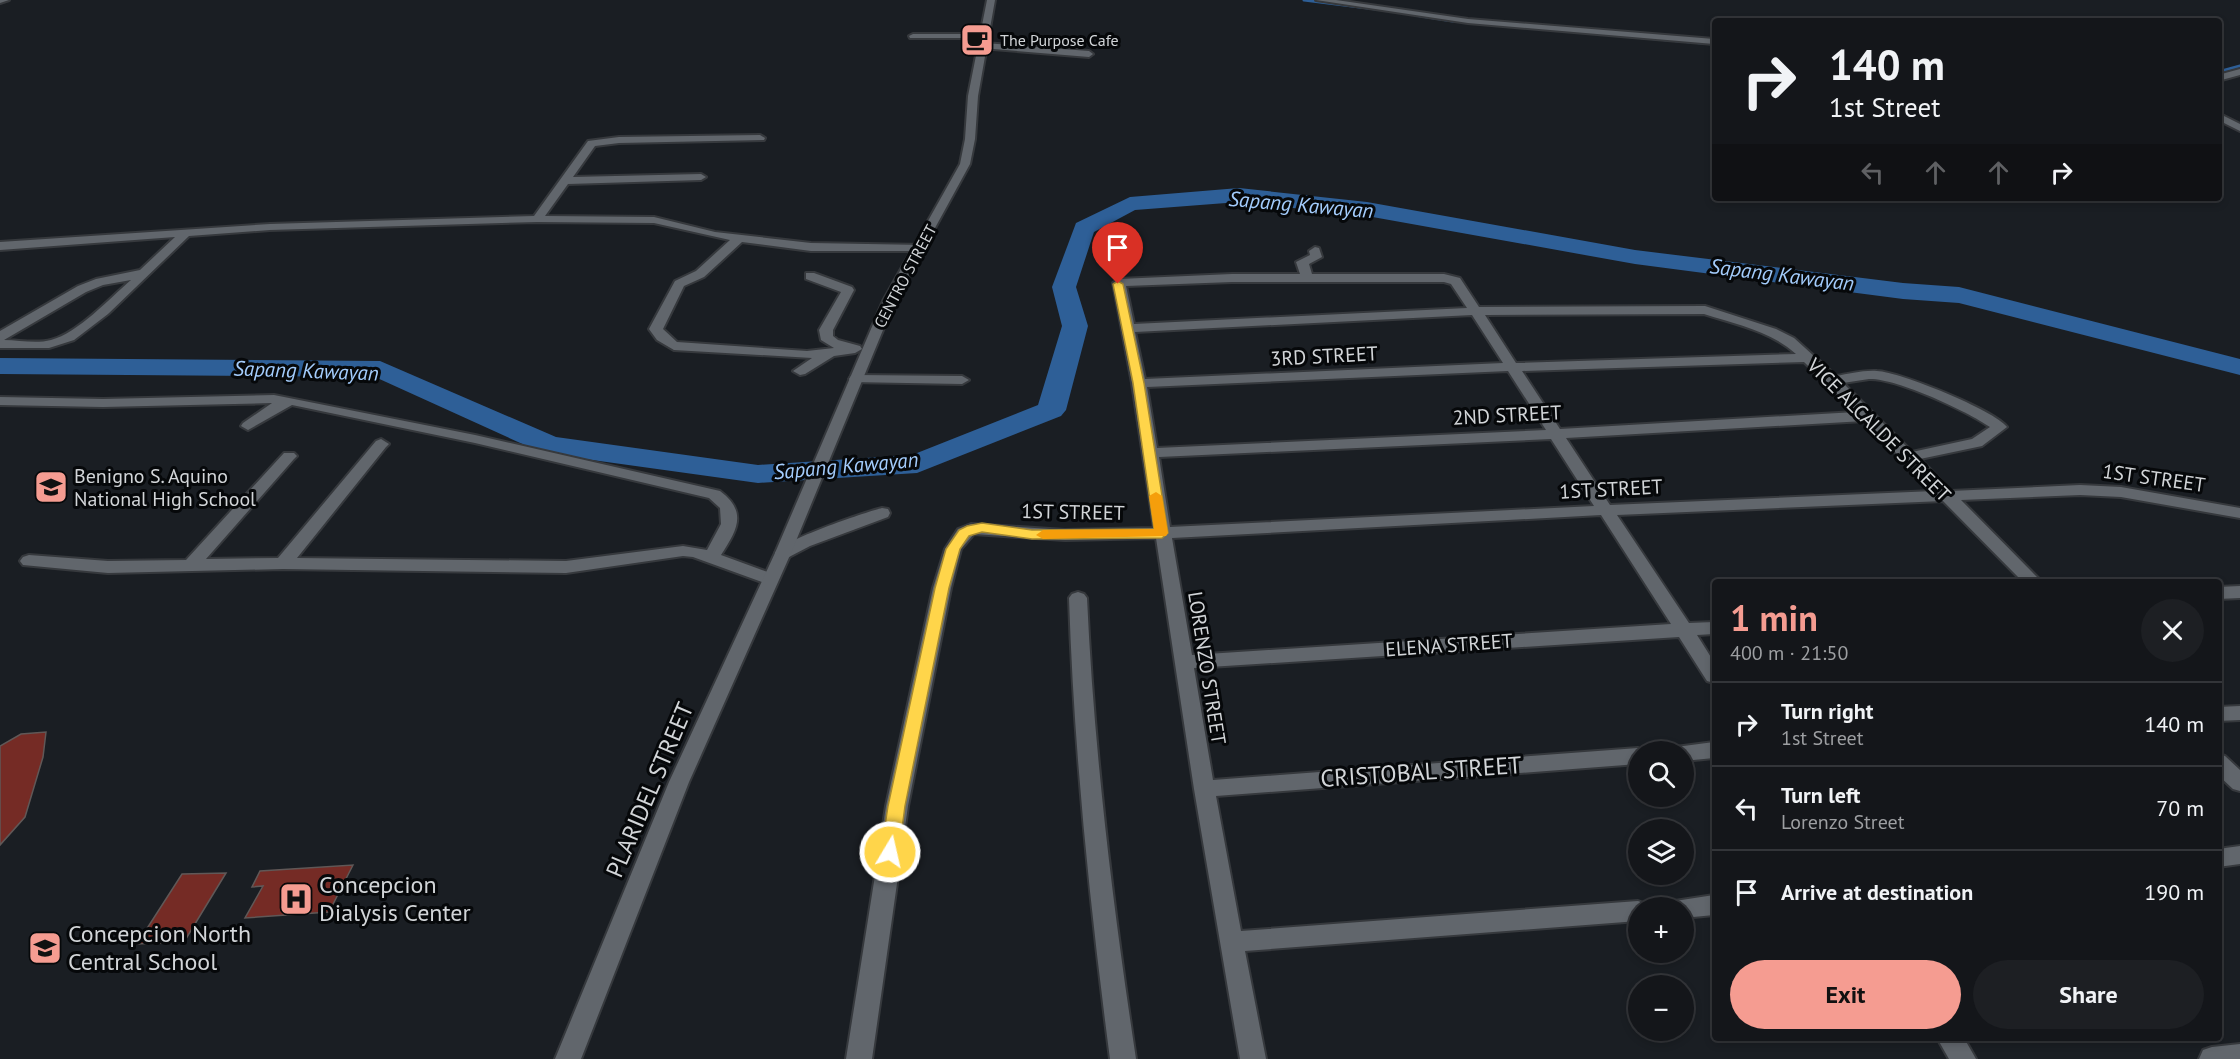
<!DOCTYPE html>
<html lang="en">
<head>
<meta charset="utf-8">
<style>
	body { margin:0; font-family:"PT Sans",sans-serif; background:#1d1f23; color:#f1f3f6; height:100vh; display:flex; flex-direction:column; font-size:22px; white-space:nowrap }
	* { box-sizing:border-box; margin:0 }
	p { font-size:20px; color:#9d9fa2 }
	.icon { flex:none; width:33px; height:33px; fill:none; stroke:currentColor; stroke-width:2; stroke-linecap:round; stroke-linejoin:round }
	.map { position:relative; flex:1; overflow:hidden }
	.side { position:absolute; left:1712px; top:579px; width:510px; height:462px; display:flex; flex-direction:column; background:#14161a; border-radius:6px; box-shadow:0 3px 9px #0003,0 0 0 2px #333539 }
	.side>* { flex:none }
	.guide { position:absolute; left:1712px; top:18px; width:510px; height:183px; border-radius:6px; box-shadow:0 3px 9px #0003,0 0 0 2px #333539; background:#14161a; color:#f1f3f6; overflow:hidden }
	.buttons { position:absolute; left:1628px; top:741px; display:grid; gap:12px }
	.buttons a { display:grid; place-items:center; width:66px; height:66px; border-radius:50%; background:#14161a; box-shadow:0 3px 9px #0003,0 0 0 2px #333539; font-size:30px }
	.pin { position:absolute; display:grid; place-items:center; width:51px; height:51px; color:#fff; margin:-62px -26px; border-radius:50% 50% 50% 0; rotate:-45deg; box-shadow:0 0 6px #0007 }
	.pin .icon { rotate:45deg }
	.me { position:absolute; width:66px; margin:-33px; rotate:9deg; stroke-linejoin:round; filter:drop-shadow(0 0 4px #0008) }
	.turn { display:flex; align-items:center; gap:21px; height:126px; padding:0 18px; font-size:27px }
	.turn .icon { width:78px; height:78px; stroke-width:2.5 }
	.turn b { display:block; font-size:42px; line-height:51px }
	.lanes { display:flex; align-items:center; height:57px; padding:0 18px; background:#0003; justify-content:center; gap:30px; direction:ltr }
	.lanes .off { opacity:.35 }
	.round { display:grid; place-items:center; flex:none; width:63px; height:63px; border-radius:32px; background:#1d1f23 }
	.overview { display:flex; align-items:center; justify-content:space-between; height:102px; padding:0 18px }
	h1 { font-size:36px; font-weight:800; line-height:45px; color:#f59c91 }
	.action { display:flex; gap:12px; margin-top:auto; padding:12px 18px }
	.action a { flex:1; height:69px; border-radius:36px; background:#f59c91; color:#111; font-size:24px; font-weight:800; line-height:69px; text-align:center }
	.action a+a { background:#1d1f23; color:#f1f3f6 }
	ul { padding:0; list-style:none }
	li { display:flex; align-items:center; gap:18px; height:84px; padding:0 18px; border-top:2px solid #333539 }
	li div { flex:1 }
	li b { display:block; font-size:22px }
	li em { font-style:normal }
	.map>svg:first-child { display:block }
	.lines { fill:none; stroke-linecap:round; stroke-linejoin:round }
	.stream { stroke:#2e5f97; stroke-width:3 }
	.river { fill:#2e5f97; fill-rule:evenodd }
	.building { fill:#752b25; stroke:#605857; stroke-width:1.5 }
	.minor-casing { stroke:#36393d; stroke-width:4 }
	.tertiary-casing { stroke:#36393d; stroke-width:4 }
	.minor { fill:#61666c; fill-rule:evenodd }
	.tertiary { fill:#61666c; fill-rule:evenodd }
	.route { fill:#ffd54a; stroke:#a68a30; stroke-width:1.5 }
	.slow { fill:#f59e0b }
	.labels { text-anchor:middle; stroke-width:6; stroke-linejoin:round; paint-order:stroke }
	.far-poi-label { font-size:16px; fill:#d2d5d8; stroke:#06080a; text-anchor:start }
	.far-street-label { font-size:16px; fill:#d2d5d8; stroke:#06080a }
	.street-label { font-size:20px; fill:#d2d5d8; stroke:#06080a }
	.poi-label { font-size:20px; fill:#d2d5d8; stroke:#06080a; text-anchor:start }
	.water-label { font-size:21px; font-style:italic; fill:#a3ccfc; stroke:#06080a }
	.near-street-label { font-size:24px; fill:#d2d5d8; stroke:#06080a }
	.near-poi-label { font-size:24px; fill:#d2d5d8; stroke:#06080a; text-anchor:start }
</style>
</head>
<body>
<div class="map">
<svg width="2240" height="1059" viewBox="0 0 2240 1059">
	<rect width="100%" height="100%" fill="#1a1e23"/>
	<g class="lines">
		<path class="stream" d="M1304,0L1376,9
			M1415,15L1453,21
			M1486,24L1714,44
			M2218,72L2240,66"/>
		<path class="river" d="M1239,188L1367,202L1635,250L1903,283L1959,287L2240,359V375L1959,303L1903,299L1635,264L1367,216L1239,202L1135,210L1094,232L1076,287L1088,326L1066,410L1061,416L917,473L758,483L549,454L538,451L375,377L0,374V358L380,361L556,437L758,465L912,455L1038,405L1062,326L1052,287L1076,223L1130,197Z"/>
	</g>
	<path class="building" d="M46,732L43,757L25,817L0,845V746L21,734Z
		M353,865L329,912L245,918L263,886L252,887L260,871Z
		M226,873L184,942L137,944L182,874Z"/>
	<g class="lines">
		<g class="minor-casing">
			<path id="minor" d="M0,0H9L0,3Z
				M1316,0H1336L1468,19L1714,39V44L1468,23Z
				M913,34H986L990,36L986,38H910L909,36Z
				M984,43L1089,51L1093,54L1089,57L981,48V44Z
				M2240,69V75L2218,81V75Z
				M2218,113L2240,124V131L2218,120Z
				M760,135L765,138L764,140L619,143L595,146L573,177L701,174L706,177L701,180L568,184L545,216L654,217L715,232L811,243L923,245V249L919,251H811L742,242L704,277L684,286L663,329L677,342L807,351L834,348L821,340L819,330L841,292L806,279V273H814L852,287L854,290L833,330V336L838,340L860,346L862,349L855,353L834,356L805,374L800,375L793,371L812,358L674,350L657,340L649,329L675,281L696,271L730,240L654,223L537,222L270,230L189,236L108,314L74,340L49,348H0V331L78,286L96,279L140,270L175,237L0,250V242L270,224L534,216L588,141L619,137ZM131,280C110,298 78,333 51,340C36,344 19,340 4,340L86,292L103,285Z
				M1315,247L1319,248L1322,257L1309,264L1312,274H1444L1460,278L1479,307L1705,306L1776,329L1794,338L1836,376C1849,374 1863,370 1877,371C1900,372 1994,410 2007,427L1982,446L1920,459L1951,491L2080,485L2121,487L2240,508V518L2121,497L2080,495L1961,500L2042,582H2023L1943,501L1617,515L1689,623L1714,622V634L1697,635L1714,662V683L1707,681L1679,637L1194,668L1213,780L1638,748L1646,752H1638V764L1216,796L1241,931L1638,901L1646,904L1648,908H1638V921L1245,951L1266,1059H1240L1194,789L1156,538L1065,540L974,534L961,549L951,588L908,806L872,1059H846L886,806L933,588L945,549L958,529L971,524L1065,530L1154,528L1132,383L1113,283L1119,279L1232,274H1300L1296,262L1310,255L1309,251ZM1232,282H1444L1451,284L1467,308L1134,324L1126,286ZM1704,314C1735,324 1771,331 1796,354L1516,363L1485,315ZM1472,315L1503,363L1145,379L1135,332ZM1804,362L1856,412L1560,429L1522,371ZM1508,371L1546,430L1157,448L1147,387ZM1869,379C1896,378 1967,411 1990,427L1972,439L1912,452L1843,383ZM1864,421L1934,491L1610,505L1566,438ZM1551,439L1594,506L1170,527L1159,457ZM1601,515L1671,624L1192,655L1172,538Z
				M856,375L962,376L969,380L962,384L851,382L849,379L851,376Z
				M274,395L475,435L720,491C748,512 737,530 721,555L776,575L779,579L776,583L770,585L693,557L683,556L566,573L283,569L108,573L23,565L20,561L23,557L29,555L108,561L186,560L284,453H294L297,456L294,459L206,559L278,558L376,441L381,439L389,444L386,447L297,558L566,561L683,546L707,550L721,524L720,508L709,498L475,443L292,405L248,430L241,426L243,423L272,403L103,407L0,405V397L103,399Z
				M882,508L888,509L890,513L888,517L810,546L789,557H777L775,553C783,540 863,513 882,508Z
				M2240,586V598L2218,599V587Z
				M1078,592L1084,594L1087,598C1094,753 1113,906 1136,1059H1110C1090,906 1074,753 1069,598L1072,594Z
				M2240,706V720L2218,721V707Z
				M1714,742V758L1683,761V752H1674L1676,747Z
				M2218,754L2225,756L2240,770V791L2233,789L2218,775Z
				M2240,846V864L2218,867V849Z
				M1714,895V915L1683,918V908H1672L1675,901Z
				M1937,1038H1964L1976,1059H1949Z
				M2240,1044V1059H2199L2203,1050L2212,1047Z"/>
		</g>
		<g class="tertiary-casing">
			<path id="tertiary" d="M987,0H995L978,96L975,139L970,164L895,301L791,553L689,782L581,1059H555L669,782L775,553L883,301L960,164L965,139L968,96Z"/>
		</g>
		<use href="#minor" class="minor"/>
		<use href="#tertiary" class="tertiary"/>
	</g>
	<path class="route" d="M1118,281L1123,284L1144,383L1168,533L1162,538L1032,539L982,532L969,536L960,549L949,588L905,806L899,852L896,858L890,860L883,858L881,852L888,806L935,588L946,549L959,530L967,526L982,523L1032,530L1154,529L1133,383L1113,284Z"/>
	<path class="slow" d="M1156,492L1162,496L1168,533L1166,536L1043,539L1036,535L1043,530L1154,529L1149,496Z"/>
	<defs>
		<g id="cafe-square" transform="scale(1.725)"><rect x="-9" y="-9" width="18" height="18" rx="4" fill="#f59c91" stroke="#06080a"/><path d="M-5.5-4.5H6V0H3Q3 3.5 0 3.5H-2.5Q-5.5 3.5-5.5 0ZM3-3.2v2h1.7v-2ZM-6 4.5H4V6H-6Z" fill="#111"/></g>
		<g id="school-square" transform="scale(1.725)"><rect x="-9" y="-9" width="18" height="18" rx="4" fill="#f59c91" stroke="#06080a"/><path d="M0-5L7-2L0 1L-7-2ZM-4 1L0 2.5L4 1V4Q0 6-4 4Z" fill="#111"/></g>
		<g id="hospital-square" transform="scale(1.725)"><rect x="-9" y="-9" width="18" height="18" rx="4" fill="#f59c91" stroke="#06080a"/><path d="M-5-5h3v3.5h4V-5h3V5h-3V1.5h-4V5h-3Z" fill="#111"/></g>
	</defs>
	<g fill-rule="evenodd">
		<use href="#cafe-square" x="977" y="40"/>
		<use href="#school-square" x="51" y="487"/>
		<use href="#hospital-square" x="296" y="899"/>
		<use href="#school-square" x="45" y="948"/>
	</g>
	<g class="labels">
		<g class="far-poi-label">
			<text x="1000" y="46">The Purpose Cafe</text>
		</g>
		<g class="far-street-label">
			<text transform="translate(905 276) rotate(-62)" y="6">CENTRO STREET</text>
		</g>
		<g class="street-label">
			<text transform="translate(1324 356) rotate(-3)" y="7">3RD STREET</text>
			<text transform="translate(1507 415) rotate(-3)" y="7">2ND STREET</text>
			<text transform="translate(1879 430) rotate(45)" y="7">VICE ALCALDE STREET</text>
			<text transform="translate(2154 478) rotate(8)" y="7">1ST STREET</text>
			<text transform="translate(1611 489) rotate(-3)" y="7">1ST STREET</text>
			<text transform="translate(1073 512) rotate(1)" y="7">1ST STREET</text>
			<text transform="translate(1449 645) rotate(-4)" y="7">ELENA STREET</text>
			<text transform="translate(1207 668) rotate(81)" y="7">LORENZO STREET</text>
		</g>
		<g class="poi-label">
			<text x="74" y="483">Benigno S. Aquino<tspan x="74" dy="23">National High School</tspan></text>
		</g>
		<g class="water-label">
			<text transform="translate(1301 205) rotate(5)" y="7">Sapang Kawayan</text>
			<text transform="translate(1782 275) rotate(7)" y="7">Sapang Kawayan</text>
			<text transform="translate(306 371) rotate(2)" y="7">Sapang Kawayan</text>
			<text transform="translate(846 466) rotate(-5)" y="7">Sapang Kawayan</text>
		</g>
		<g class="near-street-label">
			<text transform="translate(1421 772) rotate(-4)" y="8">CRISTOBAL STREET</text>
			<text transform="translate(650 790) rotate(-67)" y="8">PLARIDEL STREET</text>
		</g>
		<g class="near-poi-label">
			<text x="319" y="893">Concepcion<tspan x="319" dy="28">Dialysis Center</tspan></text>
			<text x="68" y="942">Concepcion North<tspan x="68" dy="28">Central School</tspan></text>
		</g>
	</g>
</svg>
<div class="buttons">
<a><svg class="icon" aria-label="search" viewBox="0 0 24 24"><circle cx="10" cy="10" r="6"/><path d="M15 15l6 6"/></svg></a>
<a><svg class="icon" aria-label="layers" viewBox="0 0 24 24"><path d="M12 4l9 5-9 5-9-5zM3 14l9 5 9-5"/></svg></a>
<a>+</a>
<a>−</a>
</div>
<div class="pin" style="left:1118px;top:284px;background:#d93025"><svg class="icon" aria-label="arrive" viewBox="0 0 24 24"><path d="M6 21V4h12l-3 4 3 4H6"/></svg></div>
<svg class="me" style="left:890px;top:852px" viewBox="-20 -20 40 40"><circle r="17" fill="#ffd54a" stroke="#fff" stroke-width="3"/><path d="M0-11L8 9 0 5-8 9z" fill="#fff"/></svg>
<div class="guide">
<div class="turn"><svg class="icon" aria-label="right" viewBox="0 0 24 24"><path d="M7 20v-9h11M14 6l5 5-5 5"/></svg><div><b>140 m</b>1st Street</div></div>
<div class="lanes"><svg class="icon off" aria-label="left" viewBox="0 0 24 24"><path d="M17 20v-9H6M10 6l-5 5 5 5"/></svg><svg class="icon off" aria-label="ahead" viewBox="0 0 24 24"><path d="M12 20V5M6 11l6-6 6 6"/></svg><svg class="icon off" aria-label="ahead" viewBox="0 0 24 24"><path d="M12 20V5M6 11l6-6 6 6"/></svg><svg class="icon" aria-label="right" viewBox="0 0 24 24"><path d="M7 20v-9h11M14 6l5 5-5 5"/></svg></div>
</div>
<section class="side">
<div class="overview"><div><h1>1 min</h1><p>400 m · 21:50</p></div><a class="round"><svg class="icon" aria-label="close" viewBox="0 0 24 24"><path d="M6 6l12 12M18 6L6 18"/></svg></a></div>
<ul>
<li><svg class="icon" aria-label="right" viewBox="0 0 24 24"><path d="M7 20v-9h11M14 6l5 5-5 5"/></svg><div><b>Turn right</b><p>1st Street</p></div><em>140 m</em></li>
<li><svg class="icon" aria-label="left" viewBox="0 0 24 24"><path d="M17 20v-9H6M10 6l-5 5 5 5"/></svg><div><b>Turn left</b><p>Lorenzo Street</p></div><em>70 m</em></li>
<li><svg class="icon" aria-label="arrive" viewBox="0 0 24 24"><path d="M6 21V4h12l-3 4 3 4H6"/></svg><div><b>Arrive at destination</b></div><em>190 m</em></li>
</ul>
<div class="action"><a>Exit</a><a>Share</a></div>
</section>
</div>
</body>
</html>
